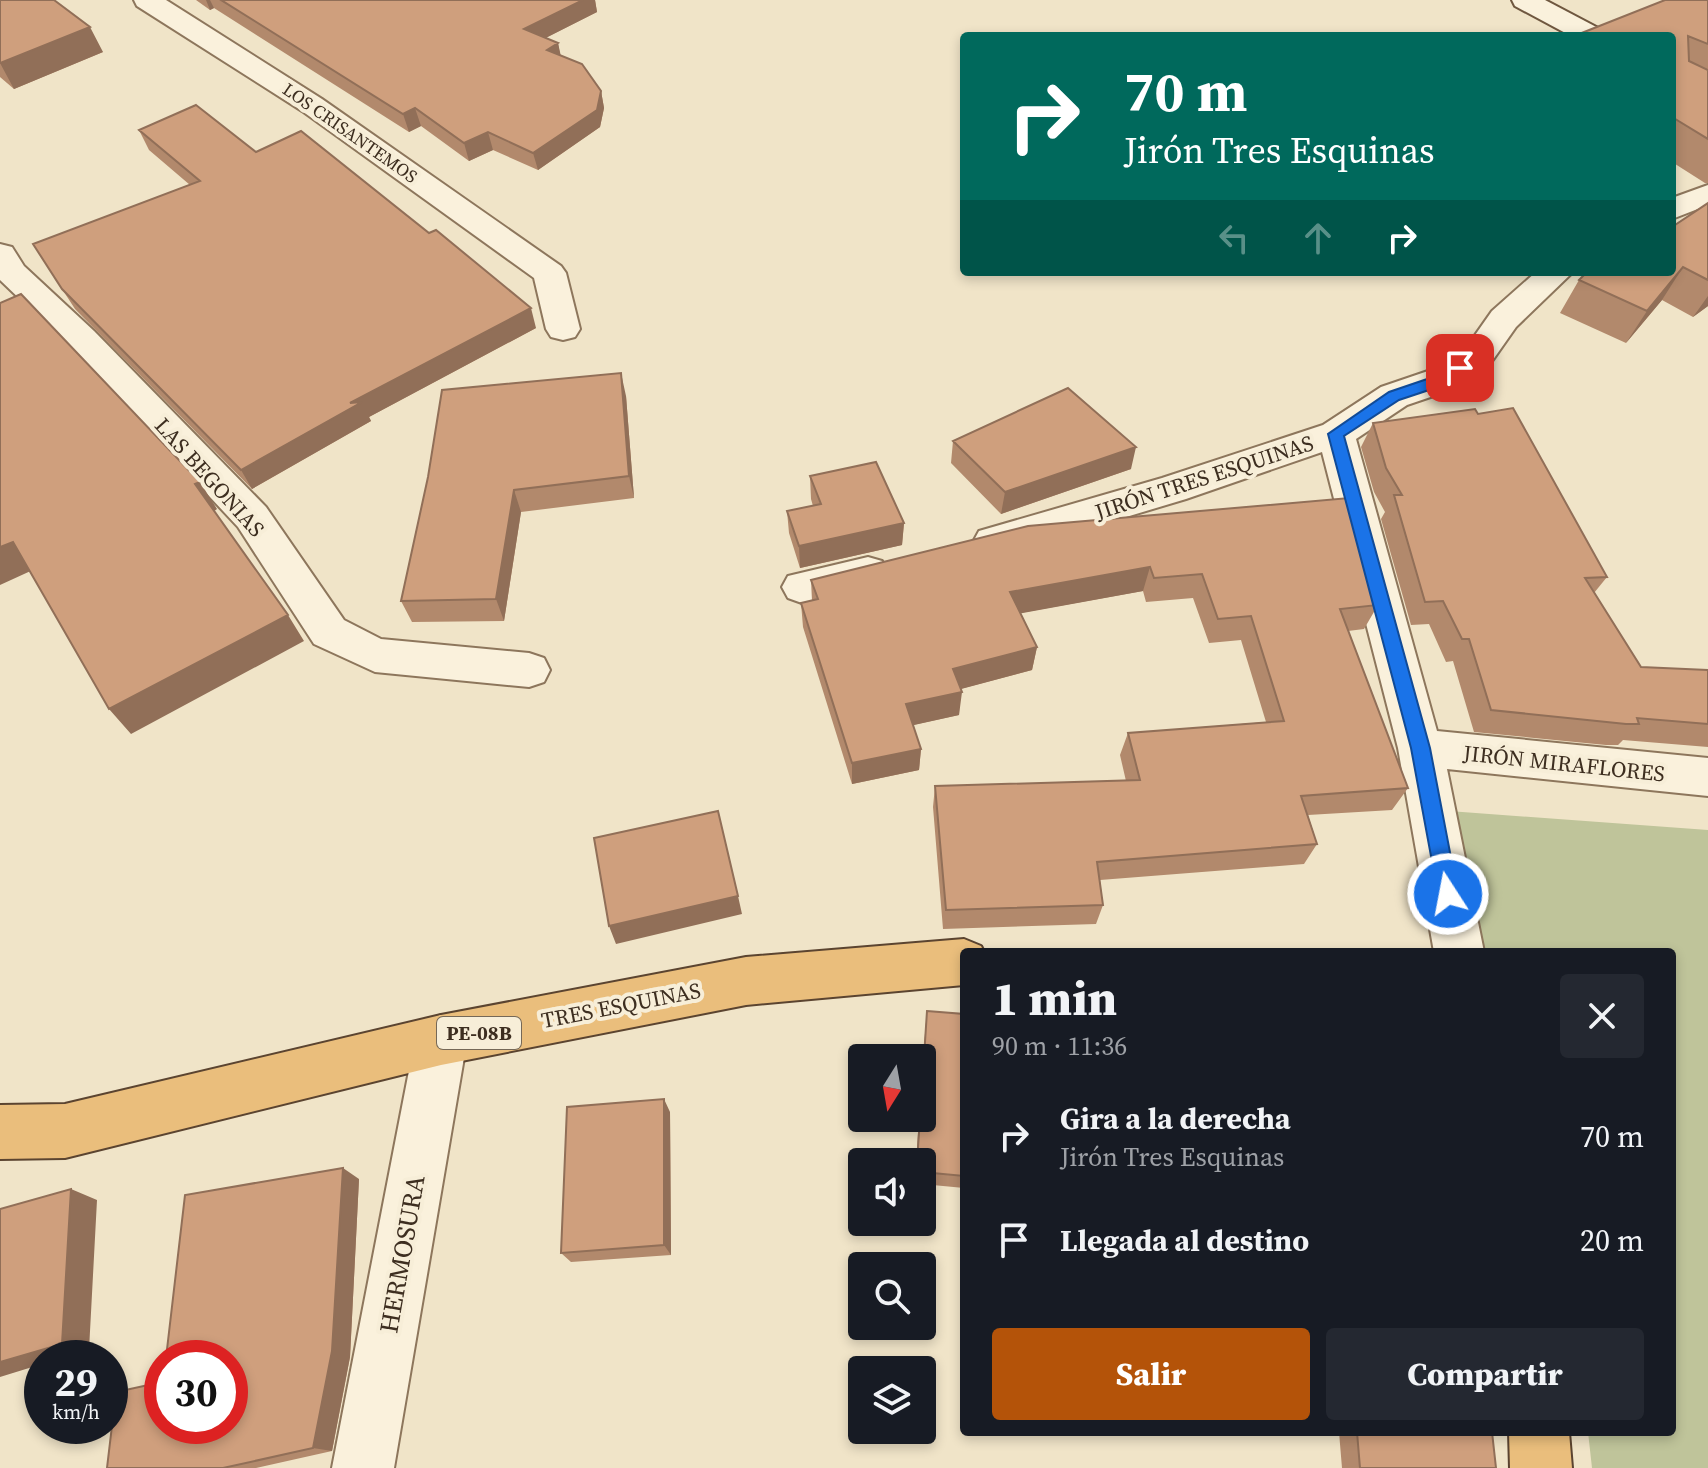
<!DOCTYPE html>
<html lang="es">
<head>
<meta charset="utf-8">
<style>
	body { margin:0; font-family:"Source Serif 4",serif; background:#242831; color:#f1f3f6; height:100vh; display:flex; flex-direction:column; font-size:30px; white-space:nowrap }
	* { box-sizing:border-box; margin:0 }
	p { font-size:26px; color:#9ea1a6 }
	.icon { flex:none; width:44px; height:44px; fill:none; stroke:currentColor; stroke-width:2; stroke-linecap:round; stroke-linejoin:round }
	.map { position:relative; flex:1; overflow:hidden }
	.side { position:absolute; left:960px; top:948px; width:716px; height:488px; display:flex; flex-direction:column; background:#171b24; border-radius:8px; box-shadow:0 4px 12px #0003 }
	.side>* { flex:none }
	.top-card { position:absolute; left:960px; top:32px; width:716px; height:244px; border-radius:8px; box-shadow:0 4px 12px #0003; background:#00695c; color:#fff; overflow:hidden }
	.needle { width:52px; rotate:191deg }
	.controls { position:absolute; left:848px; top:1044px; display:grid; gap:16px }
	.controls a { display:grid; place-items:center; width:88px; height:88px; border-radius:8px; background:#171b24; box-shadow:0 4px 12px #0003; font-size:40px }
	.speed { position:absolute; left:24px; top:1340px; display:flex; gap:16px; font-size:40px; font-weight:700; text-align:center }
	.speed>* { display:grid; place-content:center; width:104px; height:104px; border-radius:50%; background:#171b24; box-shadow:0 4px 12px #0003; line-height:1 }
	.speed small { font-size:20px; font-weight:400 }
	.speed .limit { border:12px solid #d22; background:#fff; color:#111 }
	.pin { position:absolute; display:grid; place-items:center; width:68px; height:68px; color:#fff; margin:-34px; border-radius:16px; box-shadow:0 4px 12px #0006 }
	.me { position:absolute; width:88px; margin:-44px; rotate:349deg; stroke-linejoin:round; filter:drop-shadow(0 0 6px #0008) }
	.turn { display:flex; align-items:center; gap:28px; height:168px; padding:0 32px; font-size:36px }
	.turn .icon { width:104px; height:104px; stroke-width:2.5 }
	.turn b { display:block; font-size:56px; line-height:68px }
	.lanes { display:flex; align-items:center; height:76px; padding:0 32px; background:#0003; justify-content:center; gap:40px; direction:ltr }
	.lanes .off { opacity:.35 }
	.round { display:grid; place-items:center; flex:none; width:84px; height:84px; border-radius:8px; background:#242831 }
	.head { display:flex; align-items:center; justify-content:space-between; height:136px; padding:0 32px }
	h1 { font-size:48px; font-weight:800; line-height:60px }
	.primary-button { display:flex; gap:16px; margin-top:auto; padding:16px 32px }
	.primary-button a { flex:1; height:92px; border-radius:8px; background:#b45309; color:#fff; font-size:32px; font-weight:800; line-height:92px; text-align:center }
	.primary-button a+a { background:#242831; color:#f1f3f6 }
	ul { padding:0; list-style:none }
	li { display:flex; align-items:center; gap:24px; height:104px; padding:0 32px }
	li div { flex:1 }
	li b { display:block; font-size:30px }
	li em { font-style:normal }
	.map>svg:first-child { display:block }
	.cemetery { fill:#bfc49a }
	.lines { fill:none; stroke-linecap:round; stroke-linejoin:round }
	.minor-casing { stroke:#8d765c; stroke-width:4 }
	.secondary-casing { stroke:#6f573f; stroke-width:4 }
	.trunk-casing { stroke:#5b4430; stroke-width:4 }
	.minor { fill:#faf1dc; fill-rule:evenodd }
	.secondary { fill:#faf1dc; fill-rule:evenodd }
	.trunk { fill:#eabe7c; fill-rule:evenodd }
	.wall { fill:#b2896c }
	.shaded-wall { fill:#916f58 }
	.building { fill:#cf9f7d; stroke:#916f58; stroke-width:2 }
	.route { fill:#1a73e8; stroke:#114b97; stroke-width:2 }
	.labels { text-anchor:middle; stroke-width:8; stroke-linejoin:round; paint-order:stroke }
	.far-street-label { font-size:18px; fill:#3d2e20; stroke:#f7eed8 }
	.shield { fill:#f7eed8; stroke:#756857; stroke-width:2 }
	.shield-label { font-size:20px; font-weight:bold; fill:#3d2e20 }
	.street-label { font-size:22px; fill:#3d2e20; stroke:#f7eed8 }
	.near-street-label { font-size:26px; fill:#3d2e20; stroke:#f7eed8 }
</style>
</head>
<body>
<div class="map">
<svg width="1708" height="1468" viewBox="0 0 1708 1468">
	<rect width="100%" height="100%" fill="#f0e4c8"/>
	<path class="cemetery" d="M1422,809L1708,830V1468H1592L1588,1432H1672V952H1464Z"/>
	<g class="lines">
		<g class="minor-casing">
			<path id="minor" d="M134,0H166L322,99L561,266L566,273L580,329L575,337L563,340L551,337L546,329L534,278L302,111L137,6Z
				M1708,185V205L1672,219V198Z
				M0,244L12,247L24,266L94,331L266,507L344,620L381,639L529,653L544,658L550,670L544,682L529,687L375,672L314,644L238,527L70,347L0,280Z
				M1536,272H1573L1516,327L1490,364L1454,389L1407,405L1356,439L1437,731L1708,758V796L1447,769L1484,952H1434L1398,748L1322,452L1186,499L993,557L979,553L973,542L979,531L1162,478L1323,425L1381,387L1428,371L1466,348L1492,311Z
				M868,557L882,561L888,572L882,583L802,603L788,598L782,587L788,576Z
				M441,1015L459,1022L467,1040L394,1468H332L415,1040L423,1022Z"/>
		</g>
		<g class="secondary-casing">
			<path id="secondary" d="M1512,0H1545L1602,30L1606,36H1571L1515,6Z"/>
		</g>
		<g class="trunk-casing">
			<path id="trunk" d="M964,939L981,946L984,952H964V985L746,1005L441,1065L65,1158L0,1159V1105L65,1104L441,1015L746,957Z
				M1509,1432H1569L1572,1468H1510Z"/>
		</g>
		<use href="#minor" class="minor"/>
		<use href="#secondary" class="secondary"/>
		<use href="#trunk" class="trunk"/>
	</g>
	<path class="wall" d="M0,0L103,52L14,89L0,77Z
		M196,0H595L597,12L545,38L558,43L560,55L601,91L604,108L600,127L538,170L493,150L469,161L421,126L409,132L214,8L210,10Z
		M1708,0V183H1705L1672,162V36Z
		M139,130L256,152L536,328L369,417L371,421L252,489L75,309L33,244L190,185L149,150Z
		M1708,203V306L1693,317L1662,300L1626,343L1560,313L1579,280L1672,272Z
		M626,396L634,498L521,512L504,621L412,622L401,601L428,477Z
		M1373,423L1607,577L1594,593L1641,667L1708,670V747L1623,740L1618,745H1606L1474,732L1453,661L1446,662L1429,624L1411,625L1381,519L1385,512L1374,492L1361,447Z
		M953,441L1131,469L1001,514L951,463Z
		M810,476L904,523L902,545L800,568L789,533L787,511L813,506L811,499Z
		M1028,526L1378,605L1364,629L1348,631L1408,788L1392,810L1308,815L1317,844L1304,864L1100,880L1103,905L1096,924L943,929L933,807L935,786L1126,781L1120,755L1128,733L1266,722L1241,640L1209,643L1193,598L1146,602L1143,591L1020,613L1037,647L1032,670L960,689L959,715L913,725L921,749L919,770L852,784L803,627L801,603L812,601L811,580Z
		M927,1011L964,1014V1188L922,1184V1162H916L919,1118H922V1067Z
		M670,1112L671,1255L571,1262L561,1253Z
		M359,1179L350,1357L332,1451L256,1468H107L162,1426Z
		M1339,1432H1492L1496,1468H1342Z"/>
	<path class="shaded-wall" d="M206,0H210L214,8L210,10Z
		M583,0H595L597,12L528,47L524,29Z
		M90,27L103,52L14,89L0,63Z
		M558,43L562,61L547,50Z
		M601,91L604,108L600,127L538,170L533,153Z
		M415,108L421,126L409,132L403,114Z
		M488,132L493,150L469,161L464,143Z
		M1683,267L1662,300L1626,343L1647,311Z
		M1708,296V306L1693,317Z
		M531,308L536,328L369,417L371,421L252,489L241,470L350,403Z
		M621,373L626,396L634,498L629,476Z
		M1136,447L1131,469L1001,514L1005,492Z
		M200,482L217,509L213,512L195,484Z
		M514,490L521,512L504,621L496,599Z
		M904,523L902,545L800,568L799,546Z
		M13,542L35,569L0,585V547Z
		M1150,567L1143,591L1006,616L1010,592Z
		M288,615L304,641L131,734L109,709Z
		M1037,647L1032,670L950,692L953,669Z
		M962,692L959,715L905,727L906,704Z
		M921,749L919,770L852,784V763Z
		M738,896L742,914L616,944L609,926Z
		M664,1099L670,1112L671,1255L664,1245Z
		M343,1168L359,1179L350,1357L332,1451L313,1448Z
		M71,1189L97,1200L89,1350L63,1358H42V1364L0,1377V1362Z"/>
	<path class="building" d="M0,0H54L90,27L0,63Z
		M221,0H583L524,29L558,43L547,50L582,64L601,91L597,110L533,153L488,132L464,143L415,108L403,114Z
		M1665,0H1708V44L1688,36L1689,61L1708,70V139L1672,117V36H1574Z
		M196,105L256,152L301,131L429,233L436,230L531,308L350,403L362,402L241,470L62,289L33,244L200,181L139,130Z
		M1708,203V280L1683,267L1647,311L1579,280L1587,272H1672V227Z
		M21,294L200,482L195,484L288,615L109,709L13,542L0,547V303Z
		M621,373L629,476L514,490L496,599L401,601L428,477L442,390Z
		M1068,388L1136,447L1005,492L953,441Z
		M1513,408L1607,577L1585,578L1641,667L1708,670V724L1637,718L1639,724H1626L1491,710L1469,639H1462L1443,601L1425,602L1394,495H1402L1386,468L1373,423L1475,409L1478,414Z
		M876,462L904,523L799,546L787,511L821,504L810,476Z
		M1349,498L1378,605L1340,609L1408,788L1301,796L1317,844L1097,862L1103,905L946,910L935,786L1140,780L1128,733L1284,721L1251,616L1218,619L1202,574L1154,578L1150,567L1010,592L1037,647L953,669L962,692L906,704L921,749L852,763L801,603L818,599L811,580L1028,526Z
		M718,811L738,896L609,926L594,838Z
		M927,1011L964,1014V1176L922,1172V1162H917L920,1118H922V1088Z
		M664,1099V1245L561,1253L567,1107Z
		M343,1168L332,1351L313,1448L223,1468H107L116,1392L162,1382V1426H230V1358H166L185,1195Z
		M71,1189L62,1344L0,1362V1209Z
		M1357,1432H1492L1496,1468H1360Z"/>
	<path class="route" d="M1460,363L1465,364V372L1447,384L1399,400L1344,436L1430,748L1458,894L1455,900L1448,903L1441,900L1438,894L1411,748L1328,434L1389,392L1436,376Z"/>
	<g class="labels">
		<g class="far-street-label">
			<text transform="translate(350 133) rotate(35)" y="6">LOS CRISANTEMOS</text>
		</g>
		<rect class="shield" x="437" y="1017" width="84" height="32" rx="6"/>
		<g class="shield-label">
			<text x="479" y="1040">PE-08B</text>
		</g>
		<g class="street-label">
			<text transform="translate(210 477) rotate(48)" y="8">LAS BEGONIAS</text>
			<text transform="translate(1204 477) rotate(-18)" y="8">JIRÓN TRES ESQUINAS</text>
			<text transform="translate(1564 763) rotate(6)" y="8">JIRÓN MIRAFLORES</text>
			<text transform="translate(621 1005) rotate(-11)" y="8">TRES ESQUINAS</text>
		</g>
		<g class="near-street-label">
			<text transform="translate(402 1254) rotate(-80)" y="9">HERMOSURA</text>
		</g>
	</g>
</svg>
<div class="controls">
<a><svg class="needle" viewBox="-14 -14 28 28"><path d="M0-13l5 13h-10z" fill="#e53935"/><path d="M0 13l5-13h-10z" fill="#9ea1a6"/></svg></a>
<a><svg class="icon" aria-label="sound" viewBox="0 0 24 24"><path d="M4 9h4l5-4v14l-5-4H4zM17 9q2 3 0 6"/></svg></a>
<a><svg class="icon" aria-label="search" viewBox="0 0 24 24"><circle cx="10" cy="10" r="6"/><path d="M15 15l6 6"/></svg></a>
<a><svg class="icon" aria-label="layers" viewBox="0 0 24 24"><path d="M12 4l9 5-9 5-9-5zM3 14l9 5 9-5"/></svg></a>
</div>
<div class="speed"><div>29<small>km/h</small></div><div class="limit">30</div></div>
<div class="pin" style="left:1460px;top:368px;background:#d93025"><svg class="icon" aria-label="arrive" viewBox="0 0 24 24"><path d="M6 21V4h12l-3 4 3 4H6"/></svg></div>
<svg class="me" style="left:1448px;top:894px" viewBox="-20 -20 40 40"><circle r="17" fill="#1a73e8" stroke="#fff" stroke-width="3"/><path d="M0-11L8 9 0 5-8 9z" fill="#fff"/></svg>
<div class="top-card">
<div class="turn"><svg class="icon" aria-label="right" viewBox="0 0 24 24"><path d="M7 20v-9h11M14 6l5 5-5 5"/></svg><div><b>70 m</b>Jirón Tres Esquinas</div></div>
<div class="lanes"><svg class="icon off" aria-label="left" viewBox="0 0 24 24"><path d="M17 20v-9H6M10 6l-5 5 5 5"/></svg><svg class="icon off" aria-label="ahead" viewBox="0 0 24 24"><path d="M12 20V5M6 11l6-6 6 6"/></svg><svg class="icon" aria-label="right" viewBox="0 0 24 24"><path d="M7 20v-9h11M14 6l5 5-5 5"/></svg></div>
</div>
<section class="side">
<div class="head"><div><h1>1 min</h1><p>90 m · 11:36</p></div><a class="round"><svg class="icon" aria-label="close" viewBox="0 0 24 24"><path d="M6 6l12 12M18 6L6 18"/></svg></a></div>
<ul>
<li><svg class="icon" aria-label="right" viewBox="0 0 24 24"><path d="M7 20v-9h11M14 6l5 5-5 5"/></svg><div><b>Gira a la derecha</b><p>Jirón Tres Esquinas</p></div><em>70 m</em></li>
<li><svg class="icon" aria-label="arrive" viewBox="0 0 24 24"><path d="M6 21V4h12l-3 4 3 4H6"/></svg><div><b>Llegada al destino</b></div><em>20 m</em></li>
</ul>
<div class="primary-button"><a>Salir</a><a>Compartir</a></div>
</section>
</div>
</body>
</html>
